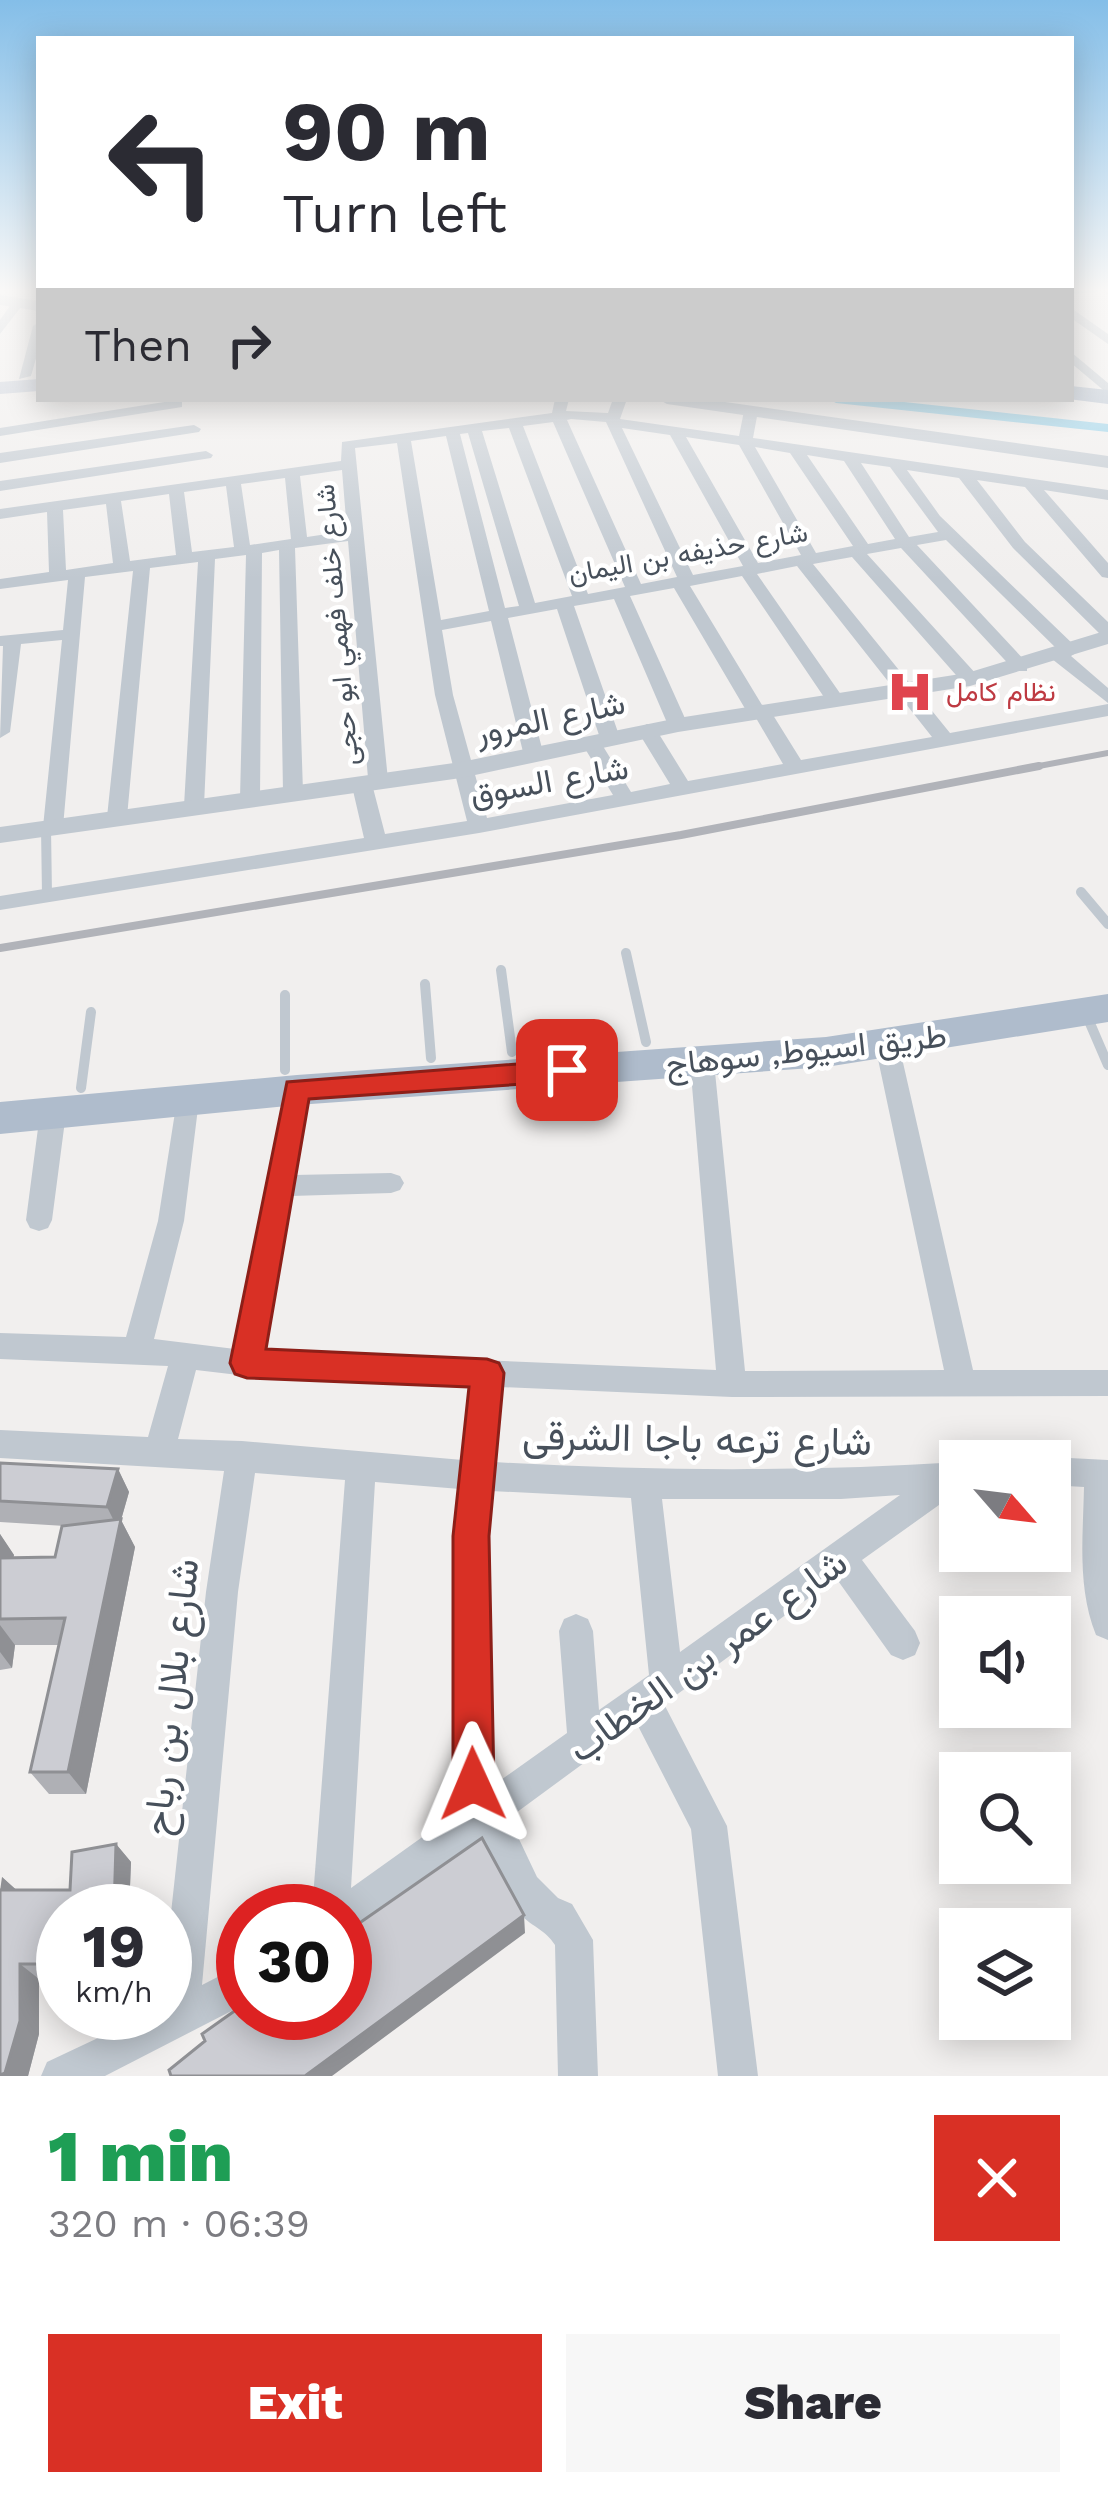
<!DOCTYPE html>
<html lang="en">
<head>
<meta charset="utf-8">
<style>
	body { margin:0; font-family:"Work Sans",Vazirmatn,sans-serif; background:#f7f7f7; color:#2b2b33; height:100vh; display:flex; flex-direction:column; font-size:45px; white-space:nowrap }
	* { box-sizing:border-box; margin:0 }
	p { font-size:39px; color:#7c7c81 }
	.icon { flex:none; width:66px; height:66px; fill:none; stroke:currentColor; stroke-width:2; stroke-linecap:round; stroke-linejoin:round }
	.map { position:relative; height:2076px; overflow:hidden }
	.panel { display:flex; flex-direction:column; background:#fff; flex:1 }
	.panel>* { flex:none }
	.top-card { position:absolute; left:36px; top:36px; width:1038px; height:366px; border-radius:0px; box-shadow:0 6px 30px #0003; background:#fff; color:#2b2b33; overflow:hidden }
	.needle { width:78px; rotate:118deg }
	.tools { position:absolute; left:939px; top:1440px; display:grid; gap:24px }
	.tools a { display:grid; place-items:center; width:132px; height:132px; border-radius:0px; background:#fff; box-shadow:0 6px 30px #0003; font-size:60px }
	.speed { position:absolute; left:36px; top:1884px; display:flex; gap:24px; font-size:60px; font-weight:700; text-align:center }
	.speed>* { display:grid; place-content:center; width:156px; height:156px; border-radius:50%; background:#fff; box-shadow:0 6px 30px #0003; line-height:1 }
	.speed small { font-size:30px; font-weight:400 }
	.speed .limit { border:18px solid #d22; background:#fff; color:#111 }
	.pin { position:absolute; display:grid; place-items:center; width:102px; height:102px; color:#fff; margin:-51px; border-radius:24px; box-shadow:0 6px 18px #0006 }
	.me { position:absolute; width:132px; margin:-66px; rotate:359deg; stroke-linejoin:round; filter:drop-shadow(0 0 9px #0008) }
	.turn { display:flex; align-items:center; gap:42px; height:252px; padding:0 48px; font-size:54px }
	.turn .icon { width:156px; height:156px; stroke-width:2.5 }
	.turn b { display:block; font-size:84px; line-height:102px }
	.then { display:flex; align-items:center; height:114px; padding:0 48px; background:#0003; gap:24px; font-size:45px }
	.round { display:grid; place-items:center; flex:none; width:126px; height:126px; border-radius:0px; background:#f7f7f7 }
	.summary { display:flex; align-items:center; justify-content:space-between; height:204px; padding:0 48px }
	h1 { font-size:72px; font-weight:800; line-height:90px; color:#1e9e55 }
	.primary-button { display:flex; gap:24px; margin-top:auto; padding:24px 48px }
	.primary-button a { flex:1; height:138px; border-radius:0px; background:#d93025; color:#fff; font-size:48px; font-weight:800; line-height:138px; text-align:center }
	.primary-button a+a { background:#f7f7f7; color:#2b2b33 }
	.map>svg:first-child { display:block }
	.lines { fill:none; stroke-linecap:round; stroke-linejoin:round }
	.stream { stroke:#8ecee8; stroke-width:4.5 }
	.canal { fill:#8ecee8; fill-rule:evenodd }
	.service { stroke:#c0c8d0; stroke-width:10 }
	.minor { fill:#c0c8d0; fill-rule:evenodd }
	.tertiary { fill:#c0c8d0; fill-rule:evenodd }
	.secondary { fill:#c2cad7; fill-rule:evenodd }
	.primary { fill:#afbccc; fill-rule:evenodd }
	.rail-far1 { stroke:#b1b3b9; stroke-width:6 }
	.rail { stroke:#b1b3b9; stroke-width:8 }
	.wall { fill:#afb0b5 }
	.shaded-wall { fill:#8f9094 }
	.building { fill:#cccdd3; stroke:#8f9094; stroke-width:3 }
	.route { fill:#d93025; stroke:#8d1f18; stroke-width:3 }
	.labels { text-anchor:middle; stroke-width:9; stroke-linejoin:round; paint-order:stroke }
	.far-street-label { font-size:27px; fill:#47505b; stroke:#fff }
	.far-health-label { font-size:27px; fill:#be3a42; stroke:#fff; text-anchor:start }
	.street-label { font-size:33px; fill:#47505b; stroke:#fff }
	.near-street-label { font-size:39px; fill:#47505b; stroke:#fff }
</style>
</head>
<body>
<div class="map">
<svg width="1108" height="2076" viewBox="0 0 1108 2076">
	<rect width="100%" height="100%" fill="#f1efee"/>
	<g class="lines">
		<path class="stream" d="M1071,292L1103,289"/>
		<path class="canal" d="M829,399H876L1108,424V432L836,403Z"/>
		<path class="service" d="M46,828L47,895
			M1081,892L1108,924
			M626,953L646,1042
			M501,970L512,1052
			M425,984L431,1058
			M285,995V1070
			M1086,1014L1108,1065
			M81,1088L91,1012"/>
		<path class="minor" d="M1098,289H1108V295Z
			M14,300L24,303L0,334V320Z
			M1071,308L1108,334V344L1071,318Z
			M39,322V348L31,376L19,379L33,326Z
			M1071,352L1108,383V394L1071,363Z
			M555,399H569L566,411L608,413L613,399H627L620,419L739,436L744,411L751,407L758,411L753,438L1108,490V500L1044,490L1108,563V578L1102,577L1025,487L977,480L1025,542L1108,622V637L1102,636L1013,548L959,478L907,470L940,516L1076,647L1079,651L1071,656L1108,688V703L1052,659V651L1058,650L946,540L917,545L1027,663V671H1015L901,548L867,554L977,675V683H963L852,557L813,564L950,733L1108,704V716L479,833L0,910V896L364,838L351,782L354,778H368L348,541L295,548L303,792L293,798L283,792L279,550L262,553L260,798L250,804L240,798L246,555L215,559L204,806L194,812L184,806L198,562L150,568L127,817L124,822H110L107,817L133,571L85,577L63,827L53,834L46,832L43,827L62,640L21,644L10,732L0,738L3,646H0V636L63,630L68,580L0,589V579L49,572L47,512L0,519V509L341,461L342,442L552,413ZM571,419L606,422L677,577L641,584L567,420ZM553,422L625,587L588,594L523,426ZM509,428L572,596L535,603L482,431ZM622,428L670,435L743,566L693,575ZM468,433L519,606L505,608L460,434ZM446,436L489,611L441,620L411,441ZM686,437L739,445L801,555L758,563ZM397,443L435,695L467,821L385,834L372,784H385L388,780L355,448ZM755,447L790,453L853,546L816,553ZM807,455L844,461L895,539L868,544ZM861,463L890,467L938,532L909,537ZM342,470L347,531L307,537L300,476ZM285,478L291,539L250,545L241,484ZM226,486L234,547L192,552L184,492ZM169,494L176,555L130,561L121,501ZM106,504L113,563L66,570L63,510ZM797,566L932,737L801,760L768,707L762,705L690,586L742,576L828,703H842L844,699L757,574ZM674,588L747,712L756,718L783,764L688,781L654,726L647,724L637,730L670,784L631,792L598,738L591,736L581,742L613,795L487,818L453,695L442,630L491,621L524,756L534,762L544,756L508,618L557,609L600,738L610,744L620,738L574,606L614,599L668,725L678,731L688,725L630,596Z
			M177,400L182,401V407L0,436V428Z
			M194,425L201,429L199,432L0,463V453Z
			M206,451L213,455L211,458L0,491V481Z
			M887,1036L899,1045L973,1370H1108V1396L732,1397L500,1387L494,1462C650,1471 803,1472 960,1462V1490L862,1560L915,1631L920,1643L915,1655L903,1660L891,1655L836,1578L664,1704L727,1826L758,2076H718L691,1829L637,1724L509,1818L537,1877L558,1898L572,1904L593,1940L598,2076H558L555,1945C545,1929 530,1926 518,1912C500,1892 492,1864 482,1840L358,1928L345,1934V1911H312L345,1480L255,1473L238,1592L202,1985L243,1964V2005L105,2076H41L47,2062L151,2013H165V1968L206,1592L224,1471L0,1458V1430L148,1437L168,1366L0,1359V1333L126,1337L158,1221L178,1093H196L199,1100L184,1221L154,1339L235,1349L285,1090L288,1083H306L309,1090L294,1175L391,1173L400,1176L404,1183L400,1190L391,1193L291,1196L264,1351L716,1370L690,1062L693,1056H711L714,1062L745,1371L944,1370L875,1045ZM196,1370L247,1376L471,1386L463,1460L242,1441L178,1439ZM375,1482L460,1489L455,1536L456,1813L351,1888ZM491,1491L631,1498L649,1675L599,1710L593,1631L588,1619L576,1614L564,1619L559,1631L567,1733L491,1787L487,1536ZM900,1495L680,1652L662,1499H841Z
			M53,1103L62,1106L66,1113L52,1220L48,1228L39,1231L30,1228L26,1220L40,1113L44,1106Z
			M1050,1457L1108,1460V1640L1096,1635C1077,1588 1083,1536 1084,1487L1050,1485V1461H1039Z"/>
		<path class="tertiary" d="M0,295L39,301V311L0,305Z
			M658,399H704L1108,456V468L667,404Z
			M1108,630V644L970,686L678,732L461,778L0,843V827L461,762L678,718L967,673Z"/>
		<path class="secondary" d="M39,379V391L0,394V382Z"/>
		<path class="primary" d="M1071,386L1108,390V404L1068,399Z
			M1108,994V1022L826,1067L297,1105L0,1134V1102L297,1075L826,1037Z"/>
		<path class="rail-far1" d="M1023,769L1108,753"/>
		<path class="rail" d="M0,948L681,835L1039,766"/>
	</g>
	<path class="wall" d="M0,1463L118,1469L129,1492L121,1520L135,1547L86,1794H49L30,1772L59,1645H15L12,1668L0,1670V1534L14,1555L13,1558L55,1557L65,1526L0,1522Z
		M116,1844L131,1862L129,1911H63V1979H39V2034L28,2076H0L2,1877L16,1890H70Z"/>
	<path class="shaded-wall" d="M118,1469L129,1492L121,1520L135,1547L86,1794L68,1772L118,1529L107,1507Z
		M0,1534L14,1555L6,1585L0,1577Z
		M0,1625L15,1645L12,1668L0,1652Z
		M116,1844L131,1862L129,1911H114Z
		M2,1877L21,1894L0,1891Z
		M524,1915L525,1933L332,2076H305Z
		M20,1964L39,1979V2034L28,2076H0Z"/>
	<path class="building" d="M0,1463L118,1469L107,1507L0,1501Z
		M121,1519L68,1772H30L65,1618L0,1619V1558L55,1557L62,1526Z
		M482,1838L524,1915L305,2076H171L169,2070L205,2041L202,2034L243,2005V2013H345V1933Z
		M116,1844L114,1911H63V1964H20V2021L5,2073L0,2075V1890H70L72,1852Z"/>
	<linearGradient id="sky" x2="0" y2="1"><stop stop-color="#84bee8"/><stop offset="0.5" stop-color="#f9f8f7"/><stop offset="1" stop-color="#f9f8f7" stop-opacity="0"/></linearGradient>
	<rect width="1108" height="579" fill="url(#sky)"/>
	<path class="route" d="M567,1060L581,1070L567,1081L309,1099L266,1349L487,1359L499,1363L504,1373L489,1536L494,1784L488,1798L473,1804L459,1798L453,1784V1536L469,1387L247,1378L235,1374L230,1363L287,1082Z"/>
	<defs>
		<g id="hospital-bare" transform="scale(3.6)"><path d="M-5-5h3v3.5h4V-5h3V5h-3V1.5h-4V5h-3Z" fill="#e0444e" stroke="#fff" stroke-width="2.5" paint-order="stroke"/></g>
	</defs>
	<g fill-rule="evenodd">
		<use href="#hospital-bare" x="910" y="692"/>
	</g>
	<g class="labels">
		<g class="far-street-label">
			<text transform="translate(688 553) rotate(-10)" y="9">شارع حذيفه بن اليمان</text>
			<text transform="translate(337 625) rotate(-95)" y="9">شارع خلف فهمي ابو حجى</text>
		</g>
		<g class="far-health-label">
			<text x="946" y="701">نظام كامل</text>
		</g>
		<g class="street-label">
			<text transform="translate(550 717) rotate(-12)" y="12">شارع المرور</text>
			<text transform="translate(549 780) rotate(-10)" y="12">شارع السوق</text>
			<text transform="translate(806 1049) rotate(-6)" y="12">طريق اسيوط, سوهاج</text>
		</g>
		<g class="near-street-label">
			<text transform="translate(697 1438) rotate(1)" y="14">شارع ترعه باجا الشرقى</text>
			<text transform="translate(707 1655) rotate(-36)" y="14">شارع عمر بن الخطاب</text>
			<text transform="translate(170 1697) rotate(-84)" y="14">شارع بلال بن رباح</text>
		</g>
	</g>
</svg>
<div class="tools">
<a><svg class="needle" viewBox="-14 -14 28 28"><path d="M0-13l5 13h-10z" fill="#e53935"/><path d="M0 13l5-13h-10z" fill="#7c7c81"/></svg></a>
<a><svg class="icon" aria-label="sound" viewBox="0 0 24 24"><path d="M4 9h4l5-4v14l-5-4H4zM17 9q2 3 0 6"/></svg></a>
<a><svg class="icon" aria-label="search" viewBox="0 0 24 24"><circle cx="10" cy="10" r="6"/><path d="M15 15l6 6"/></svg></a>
<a><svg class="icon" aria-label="layers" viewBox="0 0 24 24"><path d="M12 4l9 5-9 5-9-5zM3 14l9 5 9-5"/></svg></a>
</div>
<div class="speed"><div>19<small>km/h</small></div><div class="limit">30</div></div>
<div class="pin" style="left:567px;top:1070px;background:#d93025"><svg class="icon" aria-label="arrive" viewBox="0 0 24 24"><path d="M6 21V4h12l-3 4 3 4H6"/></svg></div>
<svg class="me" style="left:473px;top:1784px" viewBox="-20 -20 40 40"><path d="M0-17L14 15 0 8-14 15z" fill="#d93025" stroke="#fff" stroke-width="4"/></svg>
<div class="top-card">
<div class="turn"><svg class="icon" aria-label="left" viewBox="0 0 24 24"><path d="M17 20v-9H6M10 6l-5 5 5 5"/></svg><div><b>90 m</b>Turn left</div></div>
<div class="then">Then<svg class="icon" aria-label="right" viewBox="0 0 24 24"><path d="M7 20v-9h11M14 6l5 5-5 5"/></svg></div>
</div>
</div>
<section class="panel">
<div class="summary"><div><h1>1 min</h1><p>320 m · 06:39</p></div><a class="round" style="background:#d93025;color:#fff"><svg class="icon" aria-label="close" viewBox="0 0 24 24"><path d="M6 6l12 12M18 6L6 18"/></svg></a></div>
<div class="primary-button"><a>Exit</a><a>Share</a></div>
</section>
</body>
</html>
